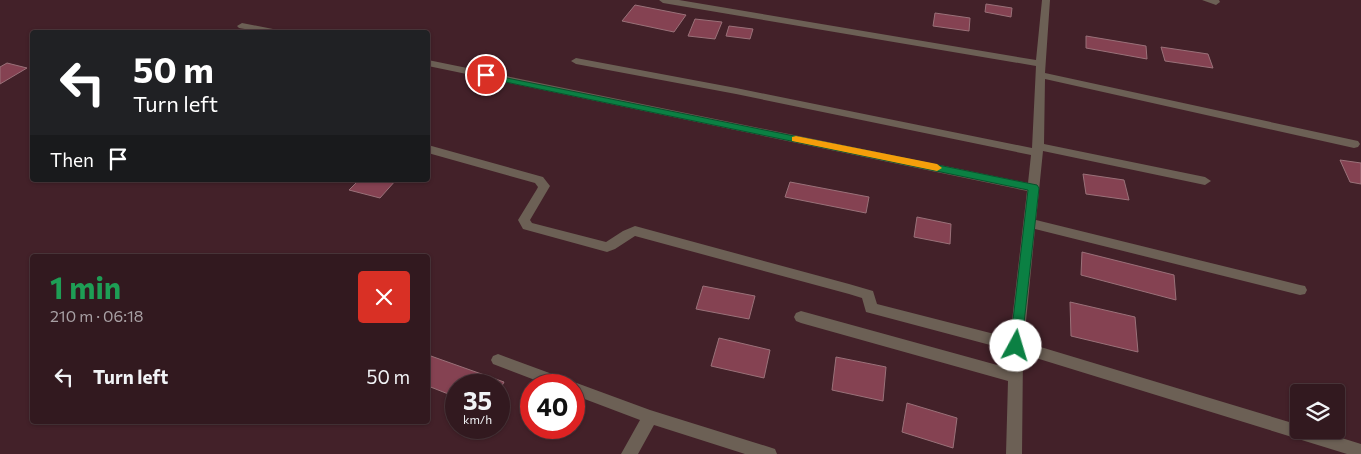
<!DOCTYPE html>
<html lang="en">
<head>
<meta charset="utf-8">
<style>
	body { margin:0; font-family:Commissioner,sans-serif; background:#3a2228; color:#f1f3f6; height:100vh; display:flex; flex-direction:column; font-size:19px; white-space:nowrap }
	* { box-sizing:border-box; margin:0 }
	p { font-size:16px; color:#a8a0a4 }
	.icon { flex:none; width:28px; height:28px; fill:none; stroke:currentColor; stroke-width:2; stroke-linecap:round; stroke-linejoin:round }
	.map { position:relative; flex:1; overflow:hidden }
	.side { position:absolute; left:30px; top:254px; width:400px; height:170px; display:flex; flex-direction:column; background:#32191f; border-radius:5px; box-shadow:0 1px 4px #0004,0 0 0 1px #4d383d }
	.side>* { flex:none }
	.hud { position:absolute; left:30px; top:30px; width:400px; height:152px; border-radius:5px; box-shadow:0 1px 4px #0004,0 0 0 1px #4d383d; background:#202124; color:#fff; overflow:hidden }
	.fabs { position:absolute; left:1290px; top:384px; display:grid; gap:10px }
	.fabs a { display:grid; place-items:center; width:55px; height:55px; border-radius:5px; background:#32191f; box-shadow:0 1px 4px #0004,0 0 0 1px #4d383d; font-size:25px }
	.speed { position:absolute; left:445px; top:374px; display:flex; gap:10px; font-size:25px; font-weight:700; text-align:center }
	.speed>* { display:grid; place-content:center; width:65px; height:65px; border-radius:50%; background:#32191f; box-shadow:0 1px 4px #0004,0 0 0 1px #4d383d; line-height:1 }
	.speed small { font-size:12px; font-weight:400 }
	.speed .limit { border:8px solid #d22; background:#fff; color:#111 }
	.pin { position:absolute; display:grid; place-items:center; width:42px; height:42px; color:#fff; margin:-21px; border:2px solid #fff; border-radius:50%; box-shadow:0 1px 5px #0007 }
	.me { position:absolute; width:55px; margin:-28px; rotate:6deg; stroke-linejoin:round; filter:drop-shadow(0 0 4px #0008) }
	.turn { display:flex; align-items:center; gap:18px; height:105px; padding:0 20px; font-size:22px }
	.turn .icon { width:65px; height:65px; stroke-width:2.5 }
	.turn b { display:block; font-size:35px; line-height:42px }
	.then { display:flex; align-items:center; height:48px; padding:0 20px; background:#0003; gap:10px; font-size:19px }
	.round { display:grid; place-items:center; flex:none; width:52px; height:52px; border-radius:5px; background:#3a2228 }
	.overview { display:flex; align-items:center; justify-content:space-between; height:85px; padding:0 20px }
	h1 { font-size:30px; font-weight:700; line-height:38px; color:#1e9e55 }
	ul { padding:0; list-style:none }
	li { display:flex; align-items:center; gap:15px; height:75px; padding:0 20px }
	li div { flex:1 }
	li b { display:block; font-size:19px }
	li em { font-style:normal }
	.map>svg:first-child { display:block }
	.building { fill:#854252; stroke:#9a7179 }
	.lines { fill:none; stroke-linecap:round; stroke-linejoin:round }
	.minor { fill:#6c6055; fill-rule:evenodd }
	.route { fill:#0b8043; stroke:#07532c }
	.slow { fill:#f59e0b }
</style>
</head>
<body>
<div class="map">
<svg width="1361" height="454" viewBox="0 0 1361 454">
	<rect width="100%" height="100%" fill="#432129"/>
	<path class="building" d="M986,4L1012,8L1011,17L985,12Z
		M635,5L686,15L674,32L622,21Z
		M935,13L970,18L969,31L933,26Z
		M695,19L722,22L715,39L688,36Z
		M729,26L753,29L750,39L726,36Z
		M1086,36L1146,46L1147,59L1086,48Z
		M1161,47L1208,54L1213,68L1165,61Z
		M7,63L27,68L0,84V67Z
		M1340,160L1361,163V184L1350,182Z
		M1083,174L1124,180L1129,200L1086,194Z
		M359,180H396L380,198L349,190Z
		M790,182L869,197L866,213L785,197Z
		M917,217L951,224L950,244L914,237Z
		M1082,252L1174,275L1176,300L1081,275Z
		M703,286L755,296L749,319L696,309Z
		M1070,302L1135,317L1138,352L1071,336Z
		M719,338L770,350L764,378L711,366Z
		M428,355L504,382L499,391V385H456V397L428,386Z
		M836,357L886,367L883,401L832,390Z
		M907,403L957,418L953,448L902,432Z"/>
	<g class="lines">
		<path class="minor" d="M659,0H679L1036,60L1042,0H1050L1045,73L1358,141L1360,144L1358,147L1354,148L1045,79L1044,144L1205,177L1211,181L1205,185L1043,151L1036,220L1300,285L1305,286L1307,290L1305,294L1300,295L1035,229L1024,342L1299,425V430H1316L1361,444V454H1347L1023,354L1022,454H1006L1008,381L801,323L796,321L794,317L796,313L801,311L1008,368L1009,350L866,312L862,298L849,294L635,236L615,249L607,252L523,229L518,220L537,189L538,187L535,183L428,153V145L543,177L550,186L530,220L532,223L606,242L623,231L635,226L849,284L873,291L877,304L1010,338L1027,191L428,66V60L1028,183L1031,155L736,94L576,64L571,61L576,58L736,88L1032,148L1036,66L663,3Z
			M1202,0H1219L1220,2L1216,5Z
			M242,23L273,29L278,32H261L239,28L237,26Z
			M498,354L650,410L769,447L775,449L777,454H745L654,425L638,454H621L640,420L574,395V385H548L493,364L491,360L493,356Z"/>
	</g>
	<path class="route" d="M482,73L1037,185L1039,188L1021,350L1016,351L1012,350L1010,346L1028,190L486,78L482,77Z"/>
	<path class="slow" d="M796,136L937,164L942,168L937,171L792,141V137Z"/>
</svg>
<div class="fabs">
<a><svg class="icon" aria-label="layers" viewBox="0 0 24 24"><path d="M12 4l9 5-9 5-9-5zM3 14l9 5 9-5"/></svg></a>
</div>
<div class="speed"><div>35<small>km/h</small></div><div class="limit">40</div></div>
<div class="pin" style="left:486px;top:75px;background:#d93025"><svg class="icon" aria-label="arrive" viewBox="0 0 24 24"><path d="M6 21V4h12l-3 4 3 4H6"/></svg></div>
<svg class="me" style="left:1016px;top:346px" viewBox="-20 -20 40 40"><circle r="19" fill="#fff"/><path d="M0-13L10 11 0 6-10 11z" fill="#0b8043"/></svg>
<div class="hud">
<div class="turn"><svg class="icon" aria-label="left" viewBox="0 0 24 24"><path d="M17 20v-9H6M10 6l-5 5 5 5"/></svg><div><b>50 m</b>Turn left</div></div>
<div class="then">Then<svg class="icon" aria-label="arrive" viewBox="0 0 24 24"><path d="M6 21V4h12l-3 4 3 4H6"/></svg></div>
</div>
<section class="side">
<div class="overview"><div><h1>1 min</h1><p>210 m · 06:18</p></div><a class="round" style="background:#d93025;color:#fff"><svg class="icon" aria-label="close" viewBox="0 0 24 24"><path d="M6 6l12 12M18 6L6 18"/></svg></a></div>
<ul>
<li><svg class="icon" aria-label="left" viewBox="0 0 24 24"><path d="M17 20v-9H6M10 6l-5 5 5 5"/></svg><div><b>Turn left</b></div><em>50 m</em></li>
</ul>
</section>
</div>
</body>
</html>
